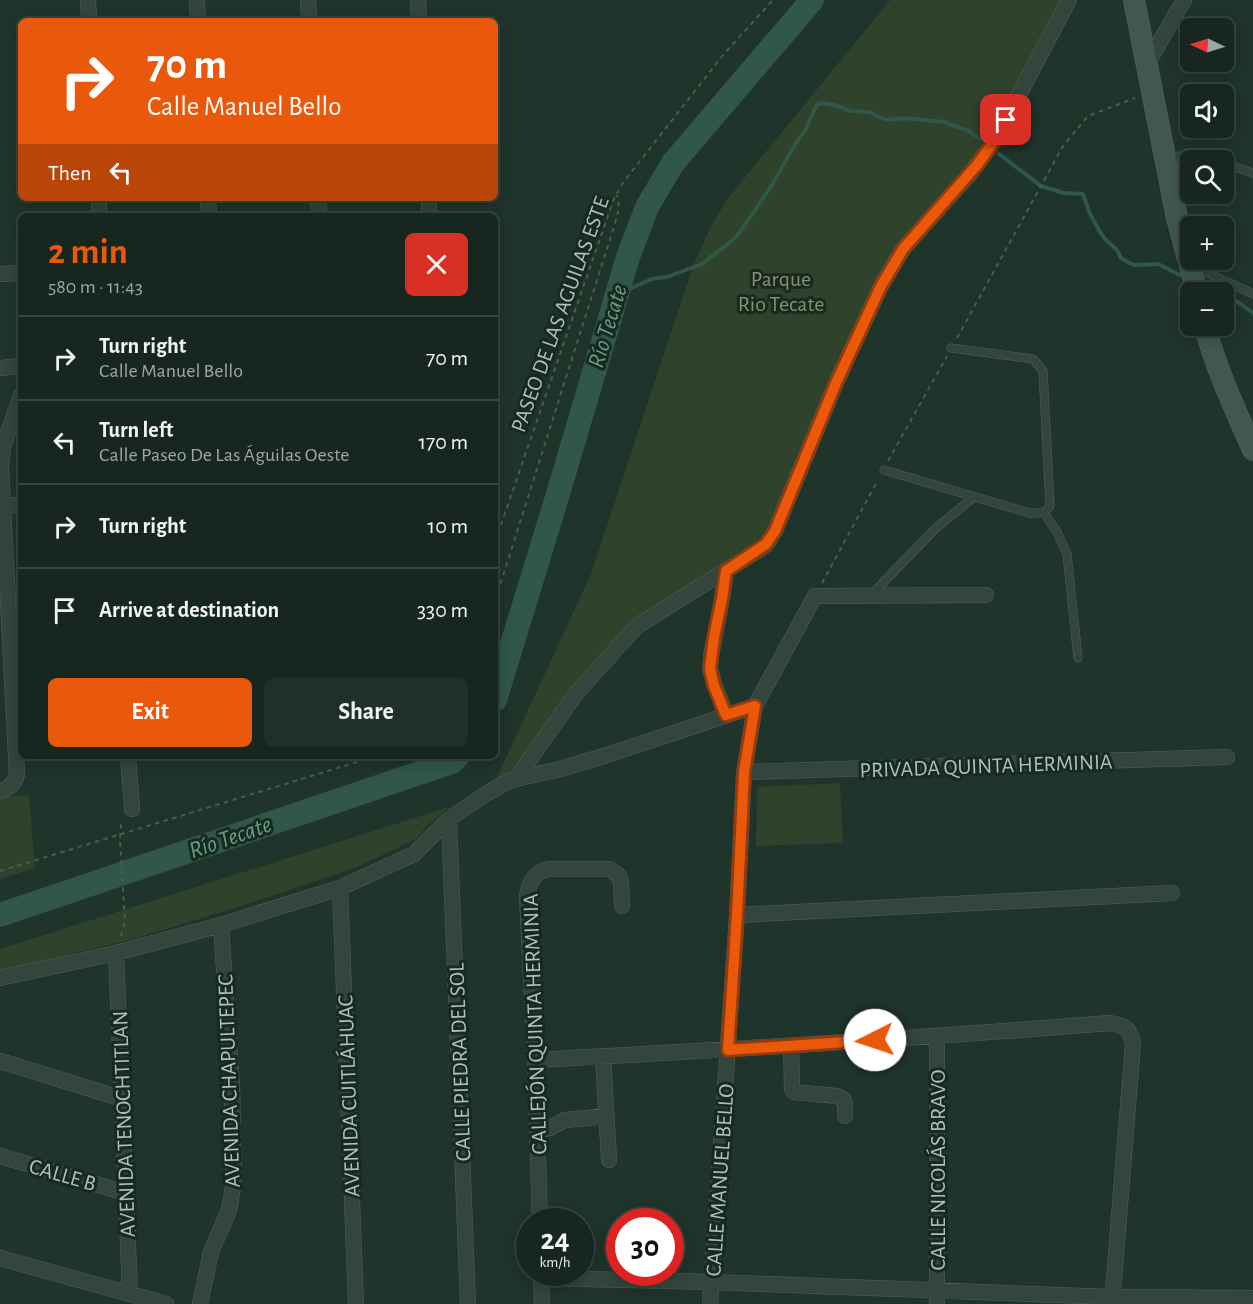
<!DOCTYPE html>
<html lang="en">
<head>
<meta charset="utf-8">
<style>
	body { margin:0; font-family:"Alegreya Sans",sans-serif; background:#202f29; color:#f1f3f6; height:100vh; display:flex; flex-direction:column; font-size:22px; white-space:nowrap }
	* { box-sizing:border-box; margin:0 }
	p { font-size:20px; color:#9ea5a5 }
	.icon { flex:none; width:33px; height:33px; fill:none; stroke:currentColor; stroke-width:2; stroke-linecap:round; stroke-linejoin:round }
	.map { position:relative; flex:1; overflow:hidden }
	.panel { position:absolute; left:18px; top:213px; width:480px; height:546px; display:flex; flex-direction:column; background:#172720; border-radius:9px; box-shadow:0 3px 15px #0003,0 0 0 2px #36443e }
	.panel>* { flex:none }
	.top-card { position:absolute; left:18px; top:18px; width:480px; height:183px; border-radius:9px; box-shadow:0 3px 15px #0003,0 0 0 2px #36443e; background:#ea580c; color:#fff; overflow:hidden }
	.needle { width:39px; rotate:274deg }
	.fabs { position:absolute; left:1180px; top:18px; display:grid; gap:12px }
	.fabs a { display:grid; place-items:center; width:54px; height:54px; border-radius:9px; background:#172720; box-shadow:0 3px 15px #0003,0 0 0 2px #36443e; font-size:30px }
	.speed { position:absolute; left:516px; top:1208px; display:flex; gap:12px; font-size:30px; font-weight:700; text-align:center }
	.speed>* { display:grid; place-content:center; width:78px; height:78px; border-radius:50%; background:#172720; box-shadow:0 3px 15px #0003,0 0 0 2px #36443e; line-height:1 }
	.speed small { font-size:15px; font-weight:400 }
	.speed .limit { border:9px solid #d22; background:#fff; color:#111 }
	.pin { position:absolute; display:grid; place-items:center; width:51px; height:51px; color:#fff; margin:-26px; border-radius:12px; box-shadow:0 3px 9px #0006 }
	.me { position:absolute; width:66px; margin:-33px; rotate:266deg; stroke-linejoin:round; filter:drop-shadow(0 0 4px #0008) }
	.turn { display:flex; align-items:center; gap:21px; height:126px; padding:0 30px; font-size:27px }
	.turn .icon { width:78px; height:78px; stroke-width:2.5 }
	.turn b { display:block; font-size:42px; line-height:51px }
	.then { display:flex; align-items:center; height:57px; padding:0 30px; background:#0003; gap:12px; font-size:22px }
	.round { display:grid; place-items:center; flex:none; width:63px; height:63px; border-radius:9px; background:#202f29 }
	.headline { display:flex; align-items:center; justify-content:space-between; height:102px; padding:0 30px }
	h1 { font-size:36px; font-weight:700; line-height:45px; color:#ea580c }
	.button { display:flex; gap:12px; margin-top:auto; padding:12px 30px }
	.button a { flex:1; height:69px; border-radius:9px; background:#ea580c; color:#fff; font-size:24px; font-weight:700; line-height:69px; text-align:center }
	.button a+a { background:#202f29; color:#f1f3f6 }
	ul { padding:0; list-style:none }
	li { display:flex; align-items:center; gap:18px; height:84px; padding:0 30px; border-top:2px solid #36443e }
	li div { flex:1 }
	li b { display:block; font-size:22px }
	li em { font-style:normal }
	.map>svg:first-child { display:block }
	.green { fill:#2f422c }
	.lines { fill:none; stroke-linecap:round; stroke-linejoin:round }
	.stream { stroke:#305747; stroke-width:4 }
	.river { stroke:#305747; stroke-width:24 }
	.lane-casing { stroke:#50635b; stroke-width:9 }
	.street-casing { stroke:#50635b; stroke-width:16 }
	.secondary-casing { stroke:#50635b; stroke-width:22 }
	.path { stroke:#4a5e4d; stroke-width:2; stroke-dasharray:4.5 4.5; stroke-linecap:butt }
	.lane { stroke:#33453d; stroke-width:8 }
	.street { stroke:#33453d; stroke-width:15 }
	.secondary { stroke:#41584f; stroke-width:21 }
	.route-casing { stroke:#983908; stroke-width:15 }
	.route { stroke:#ea580c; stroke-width:10 }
	.labels { text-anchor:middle; stroke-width:6; stroke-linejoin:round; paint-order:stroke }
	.park-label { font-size:22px; fill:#879166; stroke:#182922 }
	.street-label { font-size:22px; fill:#acc2b9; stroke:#182922 }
	.water-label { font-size:24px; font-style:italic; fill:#66a087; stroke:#182922 }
</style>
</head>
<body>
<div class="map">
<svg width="1253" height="1304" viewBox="0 0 1253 1304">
	<rect width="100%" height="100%" fill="#1f342b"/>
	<path class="green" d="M890,0H1073L1014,120L917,236L881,289L760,548L661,605L530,756L491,790L591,574L693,266L711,226L728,198Z
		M840,783L843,843L756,846L757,787Z
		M29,795L35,868L0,879V797Z
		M449,807L428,825L416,839L357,867L248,904L137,938L0,971V949Z"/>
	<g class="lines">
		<path class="stream" d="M999,154L1041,186L1064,193L1083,194L1090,214L1100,232L1105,239L1117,250L1121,258L1128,262L1134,265L1158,264L1180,275
			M1207,288L1217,292
			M1224,296L1238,302L1253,313
			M615,299L627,290L652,279L667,277L702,264L733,240L740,232L772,185L797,141L805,131L815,108L818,104L823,103L834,105L851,111L869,112L886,120L904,118L944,122L969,131L981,140"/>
		<path class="river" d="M495,700L558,494L628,257L647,207L673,163L812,0
			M0,915L452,762L458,756"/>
		<g class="lane-casing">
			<path id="lane" d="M1167,157L1198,155L1217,160
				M1224,163L1253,173
				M1193,266L1253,294
				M884,470L1029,513H1044L1050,506L1043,371L1033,359L951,348
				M1044,513L1057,532L1067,554L1078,658
				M871,595L936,528L974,497"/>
		</g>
		<g class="street-casing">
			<path id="street" d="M88,0L89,21
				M197,0L198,21
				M308,0L309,21
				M418,0L419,21
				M1147,64L1184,0
				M99,198V216
				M208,198L209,216
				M318,198L319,216
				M429,198V216
				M0,274L21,273
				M0,368L21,366
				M0,506L21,505
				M726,571L722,599L711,656L710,669L715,686L726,715
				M128,756L132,809
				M744,772L1227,757
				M516,779L575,695L637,626L754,553L766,545L775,531L836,383L881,286L903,249L970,174L995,140L1069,0
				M0,791C9,789 14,784 17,775L1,466L3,447L21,395
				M449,819L468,1304
				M340,888L356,1304
				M737,915L1172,893
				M116,953L130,1294
				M0,978L116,953L221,925L340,888L414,854L449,819L484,795L507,782L516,779L560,769L604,756L755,706
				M791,1046L792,1089L794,1092L837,1096L843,1099L845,1104V1116
				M603,1056L609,1160
				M535,1060C727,1050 919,1038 1110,1023C1126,1026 1130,1028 1133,1044L1112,1304
				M0,1061L123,1099
				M537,1130L550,1128L565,1120L607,1116
				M0,1156L126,1193
				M540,1221L535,1060L527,896C530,881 534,872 549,869H609L614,872L619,876L621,882L622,906
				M0,1258L166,1304
				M541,1272L542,1304
				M541,1278L712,1282L1112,1297L1253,1298
				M200,1304L211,1252L229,1210L234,1182L232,1084L221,925
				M710,1304L737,915L744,772L755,706L815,596L986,595
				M937,1304V1036"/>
		</g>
		<g class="secondary-casing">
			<path id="secondary" d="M1134,0L1177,218L1197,292
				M1205,326C1216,369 1235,409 1253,450"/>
		</g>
		<path class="path" d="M957,338L1063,146L1088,116L1135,98
			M888,461L947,356
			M495,542L613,201L622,184L723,55L773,0
			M822,583L878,480
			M495,601L617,217L619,207L617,195
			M0,871L377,756
			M121,936L125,922L120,840L121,824L122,820"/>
		<use href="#lane" class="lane"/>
		<use href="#street" class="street"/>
		<use href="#secondary" class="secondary"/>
	</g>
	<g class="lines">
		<g class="route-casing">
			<path id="route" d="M875,1040L728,1050L737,915L744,772L755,706L726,715L714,686L710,669L714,637L722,599L726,571L766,544L775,531L836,383L881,286L903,249L977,165L995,140L1006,120"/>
		</g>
		<use href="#route" class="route"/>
	</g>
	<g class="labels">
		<g class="park-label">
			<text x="781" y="286">Parque<tspan x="781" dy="25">Rio Tecate</tspan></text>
		</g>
		<g class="street-label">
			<text transform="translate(559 314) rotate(-70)" y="8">PASEO DE LAS AGUILAS ESTE</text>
			<text transform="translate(986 765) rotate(-2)" y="8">PRIVADA QUINTA HERMINIA</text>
			<text transform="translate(534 1024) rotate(-92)" y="8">CALLEJÓN QUINTA HERMINIA</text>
			<text transform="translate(459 1062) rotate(-92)" y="8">CALLE PIEDRA DEL SOL</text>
			<text transform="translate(228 1081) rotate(-92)" y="8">AVENIDA CHAPULTEPEC</text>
			<text transform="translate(348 1096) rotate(-92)" y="8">AVENIDA CUITLÁHUAC</text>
			<text transform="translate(123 1124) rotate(-92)" y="8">AVENIDA TENOCHTITLAN</text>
			<text transform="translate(937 1170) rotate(-90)" y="8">CALLE NICOLÁS BRAVO</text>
			<text transform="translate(63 1174) rotate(16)" y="8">CALLE B</text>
			<text transform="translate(719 1180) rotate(-86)" y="8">CALLE MANUEL BELLO</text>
		</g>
		<g class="water-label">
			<text transform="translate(607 326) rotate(-73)" y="8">Río Tecate</text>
			<text transform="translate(230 837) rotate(-19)" y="8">Río Tecate</text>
		</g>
	</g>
</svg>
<div class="fabs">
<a><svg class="needle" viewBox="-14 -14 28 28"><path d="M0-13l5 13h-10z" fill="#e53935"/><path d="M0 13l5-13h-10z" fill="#9ea5a5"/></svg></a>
<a><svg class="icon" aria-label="sound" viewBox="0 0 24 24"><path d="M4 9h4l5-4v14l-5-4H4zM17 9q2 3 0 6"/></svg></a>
<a><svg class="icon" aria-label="search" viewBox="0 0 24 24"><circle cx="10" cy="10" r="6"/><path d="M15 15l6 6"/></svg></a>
<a>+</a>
<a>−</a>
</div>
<div class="speed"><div>24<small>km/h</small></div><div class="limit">30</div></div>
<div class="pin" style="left:1006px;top:120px;background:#d93025"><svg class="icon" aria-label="arrive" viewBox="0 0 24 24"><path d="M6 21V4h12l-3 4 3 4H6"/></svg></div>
<svg class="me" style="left:875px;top:1040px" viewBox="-20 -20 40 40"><circle r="19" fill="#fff"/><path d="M0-13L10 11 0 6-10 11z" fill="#ea580c"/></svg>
<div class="top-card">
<div class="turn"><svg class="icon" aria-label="right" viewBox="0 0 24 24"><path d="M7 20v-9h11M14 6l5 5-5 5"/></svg><div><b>70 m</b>Calle Manuel Bello</div></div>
<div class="then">Then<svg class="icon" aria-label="left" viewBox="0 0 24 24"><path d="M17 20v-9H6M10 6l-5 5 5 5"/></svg></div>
</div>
<section class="panel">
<div class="headline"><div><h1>2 min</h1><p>580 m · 11:43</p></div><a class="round" style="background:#d93025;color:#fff"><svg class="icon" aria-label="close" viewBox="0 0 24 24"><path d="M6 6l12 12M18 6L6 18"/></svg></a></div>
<ul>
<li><svg class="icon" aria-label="right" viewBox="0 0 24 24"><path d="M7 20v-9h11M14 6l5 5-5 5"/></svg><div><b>Turn right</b><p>Calle Manuel Bello</p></div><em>70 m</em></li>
<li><svg class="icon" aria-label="left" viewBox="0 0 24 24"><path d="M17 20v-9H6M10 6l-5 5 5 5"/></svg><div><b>Turn left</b><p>Calle Paseo De Las Águilas Oeste</p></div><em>170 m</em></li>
<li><svg class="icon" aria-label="right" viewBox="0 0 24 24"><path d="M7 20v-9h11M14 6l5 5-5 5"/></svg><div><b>Turn right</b></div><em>10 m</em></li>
<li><svg class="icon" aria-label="arrive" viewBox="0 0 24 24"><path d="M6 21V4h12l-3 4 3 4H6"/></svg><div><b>Arrive at destination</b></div><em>330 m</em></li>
</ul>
<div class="button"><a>Exit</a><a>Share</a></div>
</section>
</div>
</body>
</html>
